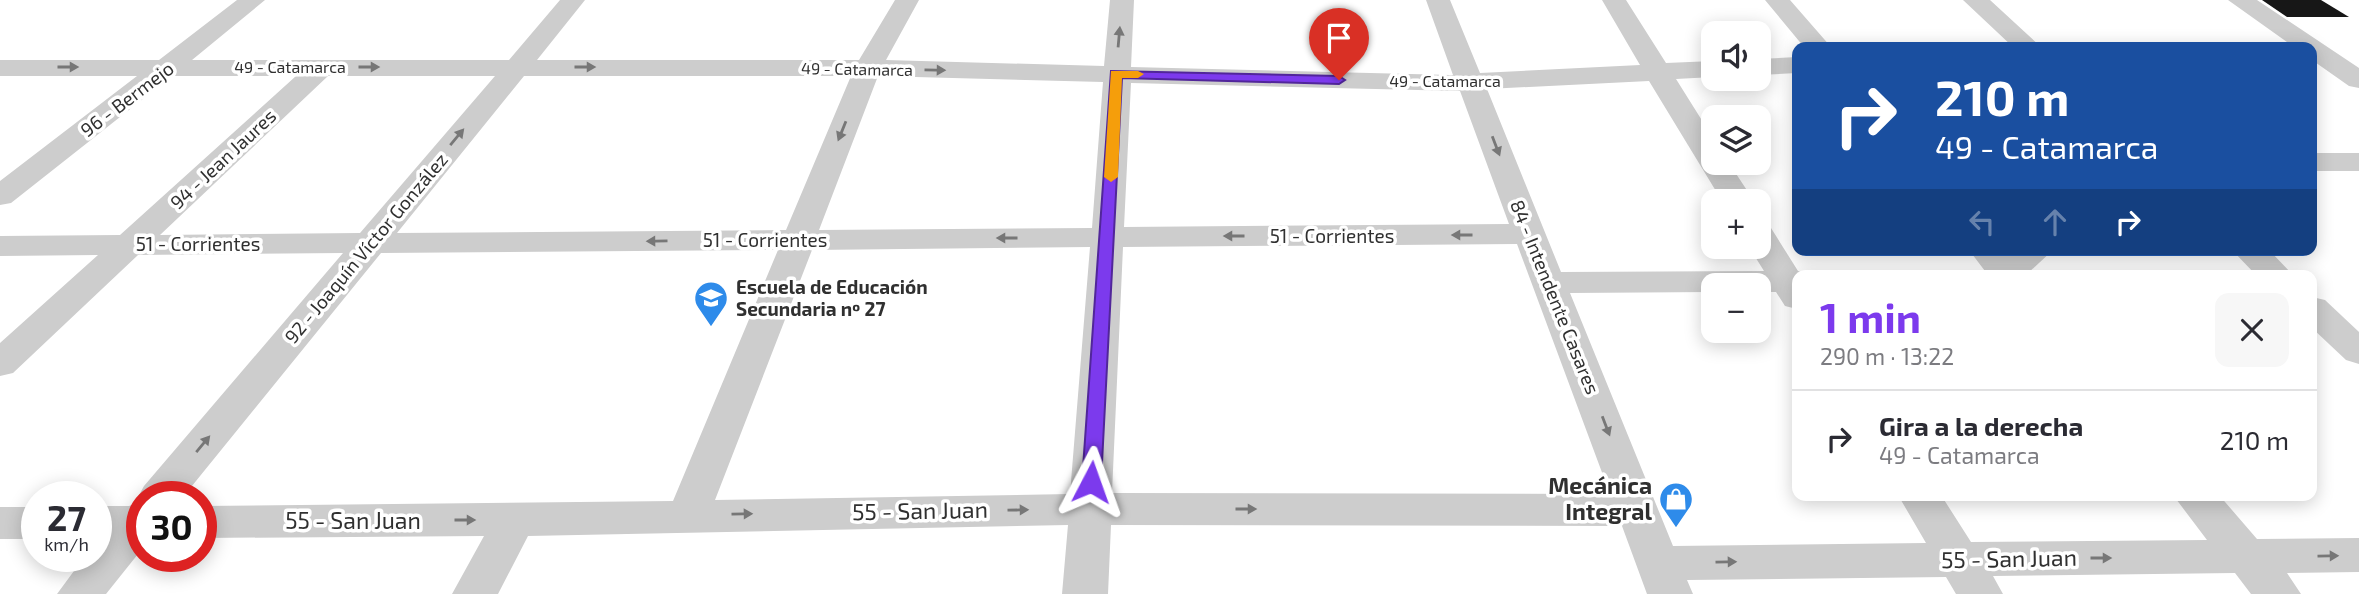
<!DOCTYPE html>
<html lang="es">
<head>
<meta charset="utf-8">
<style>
	body { margin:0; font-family:"Exo 2",sans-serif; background:#f7f7f7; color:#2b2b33; height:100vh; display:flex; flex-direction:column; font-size:26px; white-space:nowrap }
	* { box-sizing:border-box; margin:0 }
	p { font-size:23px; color:#7c7c81 }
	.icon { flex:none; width:38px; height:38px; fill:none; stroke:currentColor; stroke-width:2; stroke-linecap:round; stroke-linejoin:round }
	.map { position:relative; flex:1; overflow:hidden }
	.side { position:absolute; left:1792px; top:270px; width:525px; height:231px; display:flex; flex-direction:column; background:#fff; border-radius:14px; box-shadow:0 4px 18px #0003 }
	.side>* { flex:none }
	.top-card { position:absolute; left:1792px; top:42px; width:525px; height:214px; border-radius:14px; box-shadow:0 4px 18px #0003; background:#1a4fa0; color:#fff; overflow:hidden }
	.fabs { position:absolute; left:1701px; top:21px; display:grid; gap:14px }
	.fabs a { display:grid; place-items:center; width:70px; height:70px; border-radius:14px; background:#fff; box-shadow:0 4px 18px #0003; font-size:35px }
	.speed { position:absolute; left:21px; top:481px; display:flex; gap:14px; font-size:35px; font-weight:700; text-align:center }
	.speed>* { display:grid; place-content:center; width:91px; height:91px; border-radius:50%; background:#fff; box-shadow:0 4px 18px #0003; line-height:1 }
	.speed small { font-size:18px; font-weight:400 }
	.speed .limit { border:10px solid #d22; background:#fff; color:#111 }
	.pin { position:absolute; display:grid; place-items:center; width:60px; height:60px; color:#fff; margin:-72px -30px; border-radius:50% 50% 50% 0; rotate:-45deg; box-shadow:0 0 7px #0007 }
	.pin .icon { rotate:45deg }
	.me { position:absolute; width:77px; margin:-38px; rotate:4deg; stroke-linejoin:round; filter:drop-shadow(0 0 5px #0008) }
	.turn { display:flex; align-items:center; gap:24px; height:147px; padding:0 28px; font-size:32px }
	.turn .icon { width:91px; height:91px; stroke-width:2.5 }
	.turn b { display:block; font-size:49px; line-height:60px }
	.lanes { display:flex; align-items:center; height:66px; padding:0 28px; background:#0003; justify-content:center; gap:35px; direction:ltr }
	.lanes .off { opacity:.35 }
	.round { display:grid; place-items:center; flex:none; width:74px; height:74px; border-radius:14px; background:#f7f7f7 }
	.overview { display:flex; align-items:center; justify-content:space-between; height:119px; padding:0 28px }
	h1 { font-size:42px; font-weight:700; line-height:52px; color:#7c3aed }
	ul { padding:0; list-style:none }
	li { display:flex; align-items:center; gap:21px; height:98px; padding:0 28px; border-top:2px solid #e1e1e2 }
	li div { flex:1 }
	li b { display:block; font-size:26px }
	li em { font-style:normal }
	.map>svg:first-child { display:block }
	.building { fill:#171717 }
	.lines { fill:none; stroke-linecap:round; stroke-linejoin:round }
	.minor { fill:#cdcdcd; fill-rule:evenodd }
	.oneway { fill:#777 }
	.route { fill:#7c3aed; stroke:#51269a; stroke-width:2 }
	.slow { fill:#f59e0b }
	.labels { text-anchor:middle; stroke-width:7; stroke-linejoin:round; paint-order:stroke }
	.far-street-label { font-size:16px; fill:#303030; stroke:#fff }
	.street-label { font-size:19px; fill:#303030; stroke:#fff }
	.poi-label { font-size:19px; font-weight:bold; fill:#303030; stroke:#fff; text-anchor:start }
	.near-poi-label { font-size:23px; font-weight:bold; fill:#303030; stroke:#fff; text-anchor:end }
	.near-street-label { font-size:23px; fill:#303030; stroke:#fff }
</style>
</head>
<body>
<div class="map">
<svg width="2359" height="594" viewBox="0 0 2359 594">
	<rect width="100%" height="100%" fill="#fff"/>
	<path class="building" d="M2262,0H2321L2349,17H2287Z"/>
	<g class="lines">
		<path class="minor" d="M237,0H265L192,60H509L560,0H585L537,60H859L895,0H919L886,60L1104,66L1110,0H1134L1131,67L1450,75H1453L1426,0H1450L1480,73L1640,65L1602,0H1626L1666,63L1713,61V77L1676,79L1713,138V163H1729L1754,201H1722L1649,81L1487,89L1561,272L1764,271L1749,247H1759V225L1771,228L1798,271L1810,275H1797V309L1785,306L1776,292H1759V285H1713V292L1570,293L1673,546L1926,543L1898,495H1941L1971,542L2207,540L2173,495H2219L2257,539L2359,538V572L2287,573L2301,594H2251L2235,573L1993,576L2003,594H1956L1946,577L1687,580L1693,594H1647L1622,526L1111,525L1108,594H1062L1068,525L528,536L498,594H452L484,536L201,538V506L673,501L778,250L381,253L183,497H142V549L106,594H57L85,556H96V543L100,538H96V506H129L141,502L138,497L144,486L343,253L138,255L13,373L0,376V343L98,255L0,256V236L120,235L296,76H172L11,203L0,205V181L137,76H0V60H159ZM328,76H495L360,233L160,235ZM524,76H851L786,230L397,233ZM878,76L1103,82L1092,228L819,230ZM1131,83L1460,91L1509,224L1124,227ZM1517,244L1610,494L1112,493L1123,247ZM1090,247L1070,494L715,500L812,250Z
			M1765,0H1790L1831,47H1804Z
			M1963,0H1990L2041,47H2013Z
			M2228,0H2257L2359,68V88L2349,86L2312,60V47H2294Z
			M1797,57V73L1759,75V59Z
			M2312,153H2359V171H2312Z
			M1969,250H2004L2008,256L2015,250H2053L2026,275H1988Z
			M2232,250H2269L2293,275H2256Z
			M2312,297L2325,300L2359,332V364L2346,360L2312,328Z
			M0,507H37V539H0Z"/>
	</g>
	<defs><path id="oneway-solid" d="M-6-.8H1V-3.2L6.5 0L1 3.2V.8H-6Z" transform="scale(1.75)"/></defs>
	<g class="oneway">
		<use href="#oneway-solid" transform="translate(1119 37) rotate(-85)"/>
		<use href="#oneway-solid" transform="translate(68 67)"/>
		<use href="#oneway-solid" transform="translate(369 67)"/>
		<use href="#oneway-solid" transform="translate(585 67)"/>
		<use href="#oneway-solid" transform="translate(935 70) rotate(1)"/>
		<use href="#oneway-solid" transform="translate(842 131) rotate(112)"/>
		<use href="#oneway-solid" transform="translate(457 137) rotate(-50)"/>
		<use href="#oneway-solid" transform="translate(1496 146) rotate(69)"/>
		<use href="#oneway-solid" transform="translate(1462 235) rotate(180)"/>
		<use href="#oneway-solid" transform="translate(1234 236) rotate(180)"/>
		<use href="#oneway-solid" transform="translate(1007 238) rotate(180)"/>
		<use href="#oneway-solid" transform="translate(657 241) rotate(179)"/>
		<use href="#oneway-solid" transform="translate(1606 426) rotate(69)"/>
		<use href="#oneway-solid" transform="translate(203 444) rotate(-50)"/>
		<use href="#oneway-solid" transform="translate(1246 509)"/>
		<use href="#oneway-solid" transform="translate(1018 510) rotate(-1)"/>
		<use href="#oneway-solid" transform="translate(742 514) rotate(-1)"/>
		<use href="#oneway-solid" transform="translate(465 520)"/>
		<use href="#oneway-solid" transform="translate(2328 556) rotate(-1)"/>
		<use href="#oneway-solid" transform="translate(2101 558)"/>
		<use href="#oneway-solid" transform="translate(1726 562) rotate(-1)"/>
	</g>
	<path class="route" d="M1111,71L1339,76L1345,80L1339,84L1122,78L1101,482L1091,488L1082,482Z"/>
	<path class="slow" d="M1111,71H1138L1144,74L1138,78H1122L1118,177L1111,182L1104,177Z"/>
	<defs>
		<g id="school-pin" transform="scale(1.75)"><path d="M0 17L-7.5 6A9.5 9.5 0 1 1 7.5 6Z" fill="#2e8bea" stroke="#fff"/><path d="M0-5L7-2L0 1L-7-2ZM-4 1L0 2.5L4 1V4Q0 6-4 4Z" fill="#fff"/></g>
		<g id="shop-pin" transform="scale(1.75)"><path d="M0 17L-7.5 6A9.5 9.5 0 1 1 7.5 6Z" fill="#2e8bea" stroke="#fff"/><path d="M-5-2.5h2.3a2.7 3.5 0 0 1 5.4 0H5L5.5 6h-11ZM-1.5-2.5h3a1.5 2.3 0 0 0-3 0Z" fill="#fff"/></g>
	</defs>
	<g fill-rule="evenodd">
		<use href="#school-pin" x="711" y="298"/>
		<use href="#shop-pin" x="1676" y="499"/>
	</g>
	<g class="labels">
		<g class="far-street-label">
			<text x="290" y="73">49 - Catamarca</text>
			<text transform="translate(857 69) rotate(1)" y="6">49 - Catamarca</text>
			<text x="1445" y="87">49 - Catamarca</text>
		</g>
		<g class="street-label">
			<text transform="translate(127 99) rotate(-37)" y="7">96 - Bermejo</text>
			<text transform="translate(223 159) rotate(-43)" y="7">94 - Jean Jaures</text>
			<text x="1332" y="243">51 - Corrientes</text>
			<text x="765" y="247">51 - Corrientes</text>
			<text x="198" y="251">51 - Corrientes</text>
			<text transform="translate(366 248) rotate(-50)" y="7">92 - Joaquín Víctor González</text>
			<text transform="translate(1555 297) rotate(68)" y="7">84 - Intendente Casares</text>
		</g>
		<g class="poi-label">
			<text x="736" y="294">Escuela de Educación<tspan x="736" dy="22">Secundaria nº 27</tspan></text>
		</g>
		<g class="near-poi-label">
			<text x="1652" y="494">Mecánica<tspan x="1652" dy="26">Integral</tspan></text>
		</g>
		<g class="near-street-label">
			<text transform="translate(920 511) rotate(-1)" y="8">55 - San Juan</text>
			<text x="353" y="529">55 - San Juan</text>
			<text transform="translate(2009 559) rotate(-1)" y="8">55 - San Juan</text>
		</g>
	</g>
</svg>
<div class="fabs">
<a><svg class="icon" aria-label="sound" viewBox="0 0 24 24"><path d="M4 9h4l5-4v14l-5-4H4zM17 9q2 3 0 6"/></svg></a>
<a><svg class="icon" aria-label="layers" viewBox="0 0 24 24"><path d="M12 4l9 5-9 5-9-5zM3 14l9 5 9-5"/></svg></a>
<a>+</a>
<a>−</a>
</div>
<div class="speed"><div>27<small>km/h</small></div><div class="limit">30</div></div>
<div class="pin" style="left:1339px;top:80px;background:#d93025"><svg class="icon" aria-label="arrive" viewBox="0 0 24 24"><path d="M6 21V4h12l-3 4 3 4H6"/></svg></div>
<svg class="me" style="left:1091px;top:482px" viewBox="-20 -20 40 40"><path d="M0-17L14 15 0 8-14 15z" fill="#7c3aed" stroke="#fff" stroke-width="4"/></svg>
<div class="top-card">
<div class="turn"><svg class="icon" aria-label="right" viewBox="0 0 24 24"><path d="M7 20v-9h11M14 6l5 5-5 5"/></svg><div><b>210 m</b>49 - Catamarca</div></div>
<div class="lanes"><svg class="icon off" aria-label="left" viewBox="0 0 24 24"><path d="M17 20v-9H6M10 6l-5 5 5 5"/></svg><svg class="icon off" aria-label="ahead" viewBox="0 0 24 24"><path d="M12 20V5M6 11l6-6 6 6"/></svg><svg class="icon" aria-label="right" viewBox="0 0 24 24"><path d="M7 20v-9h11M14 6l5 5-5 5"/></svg></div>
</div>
<section class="side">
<div class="overview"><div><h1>1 min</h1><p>290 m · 13:22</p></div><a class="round"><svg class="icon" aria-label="close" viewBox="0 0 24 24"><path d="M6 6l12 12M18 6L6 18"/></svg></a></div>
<ul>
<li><svg class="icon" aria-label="right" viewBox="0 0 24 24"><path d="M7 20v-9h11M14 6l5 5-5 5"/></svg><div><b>Gira a la derecha</b><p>49 - Catamarca</p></div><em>210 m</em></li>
</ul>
</section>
</div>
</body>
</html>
